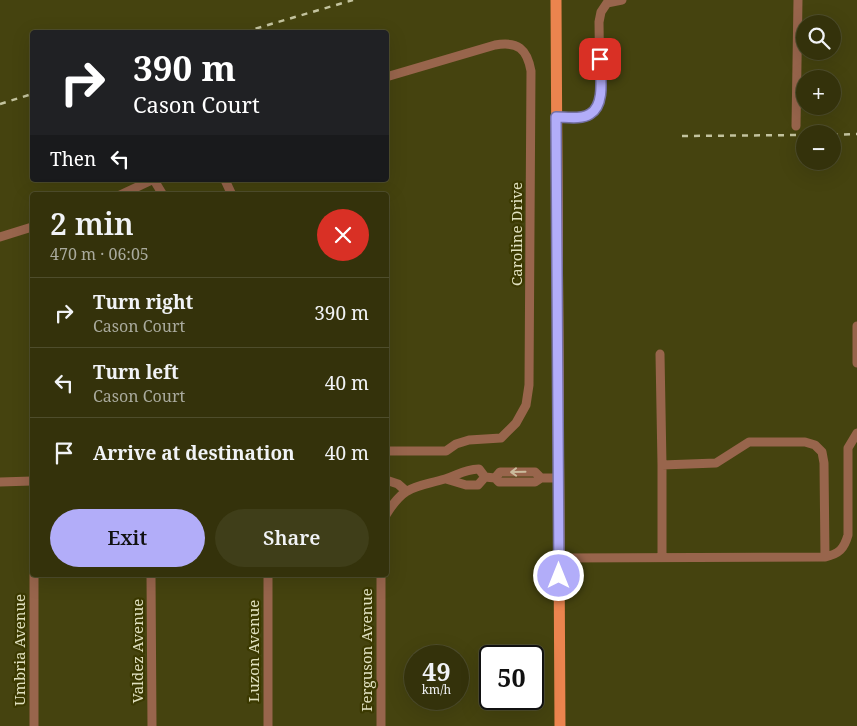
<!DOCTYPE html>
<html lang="en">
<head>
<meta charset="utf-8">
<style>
	body { margin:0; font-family:"Noto Serif",serif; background:#3f3e19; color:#f1f3f6; height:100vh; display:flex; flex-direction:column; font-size:19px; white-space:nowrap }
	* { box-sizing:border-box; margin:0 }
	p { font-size:16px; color:#a9aa9d }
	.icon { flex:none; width:28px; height:28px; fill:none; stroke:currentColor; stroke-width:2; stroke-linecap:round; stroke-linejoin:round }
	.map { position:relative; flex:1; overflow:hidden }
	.side { position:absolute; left:30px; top:192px; width:359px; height:385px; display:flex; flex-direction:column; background:#34320b; border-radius:5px; box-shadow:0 5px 20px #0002,0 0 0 1px #4e4d2c }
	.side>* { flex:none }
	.top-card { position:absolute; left:30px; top:30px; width:359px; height:152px; border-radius:5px; box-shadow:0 5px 20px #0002,0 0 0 1px #4e4d2c; background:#202124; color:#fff; overflow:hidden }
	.controls { position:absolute; left:796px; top:15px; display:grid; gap:10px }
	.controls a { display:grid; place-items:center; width:45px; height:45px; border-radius:50%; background:#34320b; box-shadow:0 5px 20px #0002,0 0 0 1px #4e4d2c; font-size:25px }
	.speed { position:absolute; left:404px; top:645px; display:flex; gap:10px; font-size:25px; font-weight:700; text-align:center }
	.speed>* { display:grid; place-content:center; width:65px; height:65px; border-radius:50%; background:#34320b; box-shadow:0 5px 20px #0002,0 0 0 1px #4e4d2c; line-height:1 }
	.speed small { font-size:12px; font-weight:400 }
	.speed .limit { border:2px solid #111; border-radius:8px; background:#fff; color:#111 }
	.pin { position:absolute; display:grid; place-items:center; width:42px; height:42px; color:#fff; margin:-21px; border-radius:10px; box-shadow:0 2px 8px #0006 }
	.me { position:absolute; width:55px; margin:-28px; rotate:0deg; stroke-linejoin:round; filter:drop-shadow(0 0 4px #0008) }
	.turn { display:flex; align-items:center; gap:18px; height:105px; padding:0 20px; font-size:22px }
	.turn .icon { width:65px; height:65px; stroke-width:2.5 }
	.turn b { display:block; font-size:35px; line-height:42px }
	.then { display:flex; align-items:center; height:48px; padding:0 20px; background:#0003; gap:10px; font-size:19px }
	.round { display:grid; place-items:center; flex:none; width:52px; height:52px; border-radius:26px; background:#3f3e19 }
	.head { display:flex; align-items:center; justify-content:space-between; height:85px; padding:0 20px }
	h1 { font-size:30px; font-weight:600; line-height:38px }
	.cta { display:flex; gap:10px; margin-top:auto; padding:10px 20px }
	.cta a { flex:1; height:58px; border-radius:30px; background:#b2adf9; color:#111; font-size:20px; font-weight:600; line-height:58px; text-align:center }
	.cta a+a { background:#3f3e19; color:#f1f3f6 }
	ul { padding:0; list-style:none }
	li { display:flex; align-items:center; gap:15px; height:70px; padding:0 20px; border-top:1px solid #4e4d2c }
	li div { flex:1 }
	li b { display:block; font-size:19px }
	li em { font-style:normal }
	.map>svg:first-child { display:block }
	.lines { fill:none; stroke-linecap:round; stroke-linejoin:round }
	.minor { stroke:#98654c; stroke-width:9 }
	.major { stroke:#eb844e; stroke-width:11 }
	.rail { stroke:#c3c39e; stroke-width:2.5; stroke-dasharray:6 6; stroke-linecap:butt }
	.oneway { stroke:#cbbc9d }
	.route-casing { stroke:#7470a2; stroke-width:12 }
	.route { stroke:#b2adf9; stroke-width:9 }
	.labels { text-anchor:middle; stroke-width:4.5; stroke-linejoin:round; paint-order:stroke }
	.street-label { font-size:15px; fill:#e1e1c0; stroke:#3b3901 }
</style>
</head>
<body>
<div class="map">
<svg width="857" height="726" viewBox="0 0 857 726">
	<rect width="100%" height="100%" fill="#45430f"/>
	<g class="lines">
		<path class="minor" d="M386,77L495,45C518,41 527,49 531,71L529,385L526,405L516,423L501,438L469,440L456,444L446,451H386
			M555,117C576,117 596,122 600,96L599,22L601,12L607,3L622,0
			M796,126L798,0
			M154,180L163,195
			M225,180L232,195
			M120,195L152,180
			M0,237L32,227
			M857,326V363
			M660,354L662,465V557
			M662,465L716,463L749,442H805L815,445L822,452L824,463L825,557
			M495,478L500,472H535L541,478H558
			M446,479L466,485H478L485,477L495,478L499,482H535L541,478
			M386,480L398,484L406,491
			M0,482L32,481
			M386,515C404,485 414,488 445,479C459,475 462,470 479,469L485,477
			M559,558L825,557C839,554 844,549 848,535V448L857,433
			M151,575L152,726
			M268,575V726
			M34,726V575
			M381,726V575"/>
		<path class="major" d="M556,0L560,726"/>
		<path class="rail" d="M244,32L353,0
			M0,104L32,94
			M832,135L857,134
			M682,136L805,135"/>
	</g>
	<defs><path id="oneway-shaft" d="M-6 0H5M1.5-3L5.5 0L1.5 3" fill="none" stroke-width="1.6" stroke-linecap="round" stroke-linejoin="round" transform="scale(1.25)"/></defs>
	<use class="oneway" href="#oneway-shaft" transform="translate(518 472) rotate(179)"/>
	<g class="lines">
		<g class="route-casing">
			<path id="route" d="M559,576L556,117C566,117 581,120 590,114C606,105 600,74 600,59"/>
		</g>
		<use href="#route" class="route"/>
	</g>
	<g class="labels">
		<g class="street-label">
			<text transform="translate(517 234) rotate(-90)" y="5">Caroline Drive</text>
			<text transform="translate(20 650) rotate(-90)" y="5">Umbria Avenue</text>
			<text transform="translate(367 650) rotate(-90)" y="5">Ferguson Avenue</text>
			<text transform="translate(138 651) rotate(-90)" y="5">Valdez Avenue</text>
			<text transform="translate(254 651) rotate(-90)" y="5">Luzon Avenue</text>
		</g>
	</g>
</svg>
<div class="controls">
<a><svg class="icon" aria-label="search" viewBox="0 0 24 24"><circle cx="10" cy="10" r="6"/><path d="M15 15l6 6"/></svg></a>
<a>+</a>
<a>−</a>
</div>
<div class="speed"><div>49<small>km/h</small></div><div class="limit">50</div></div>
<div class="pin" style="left:600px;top:59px;background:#d93025"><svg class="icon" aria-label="arrive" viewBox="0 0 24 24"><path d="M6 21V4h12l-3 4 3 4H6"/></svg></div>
<svg class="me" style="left:559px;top:576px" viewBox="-20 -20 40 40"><circle r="17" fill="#b2adf9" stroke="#fff" stroke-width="3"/><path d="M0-11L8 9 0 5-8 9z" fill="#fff"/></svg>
<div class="top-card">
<div class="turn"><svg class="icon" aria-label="right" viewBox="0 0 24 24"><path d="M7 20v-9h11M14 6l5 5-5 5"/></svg><div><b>390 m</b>Cason Court</div></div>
<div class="then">Then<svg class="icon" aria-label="left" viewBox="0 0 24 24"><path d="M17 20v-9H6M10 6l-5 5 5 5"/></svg></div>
</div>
<section class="side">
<div class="head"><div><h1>2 min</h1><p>470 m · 06:05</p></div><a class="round" style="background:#d93025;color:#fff"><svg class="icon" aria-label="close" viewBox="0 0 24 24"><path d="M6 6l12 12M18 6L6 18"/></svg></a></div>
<ul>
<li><svg class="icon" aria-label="right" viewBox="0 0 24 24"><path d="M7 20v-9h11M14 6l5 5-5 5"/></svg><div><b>Turn right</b><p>Cason Court</p></div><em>390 m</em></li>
<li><svg class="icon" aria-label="left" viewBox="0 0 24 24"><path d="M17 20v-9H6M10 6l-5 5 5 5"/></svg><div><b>Turn left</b><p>Cason Court</p></div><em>40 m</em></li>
<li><svg class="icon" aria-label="arrive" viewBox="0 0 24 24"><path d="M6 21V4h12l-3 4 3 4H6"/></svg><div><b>Arrive at destination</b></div><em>40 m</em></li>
</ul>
<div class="cta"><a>Exit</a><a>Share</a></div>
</section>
</div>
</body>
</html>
